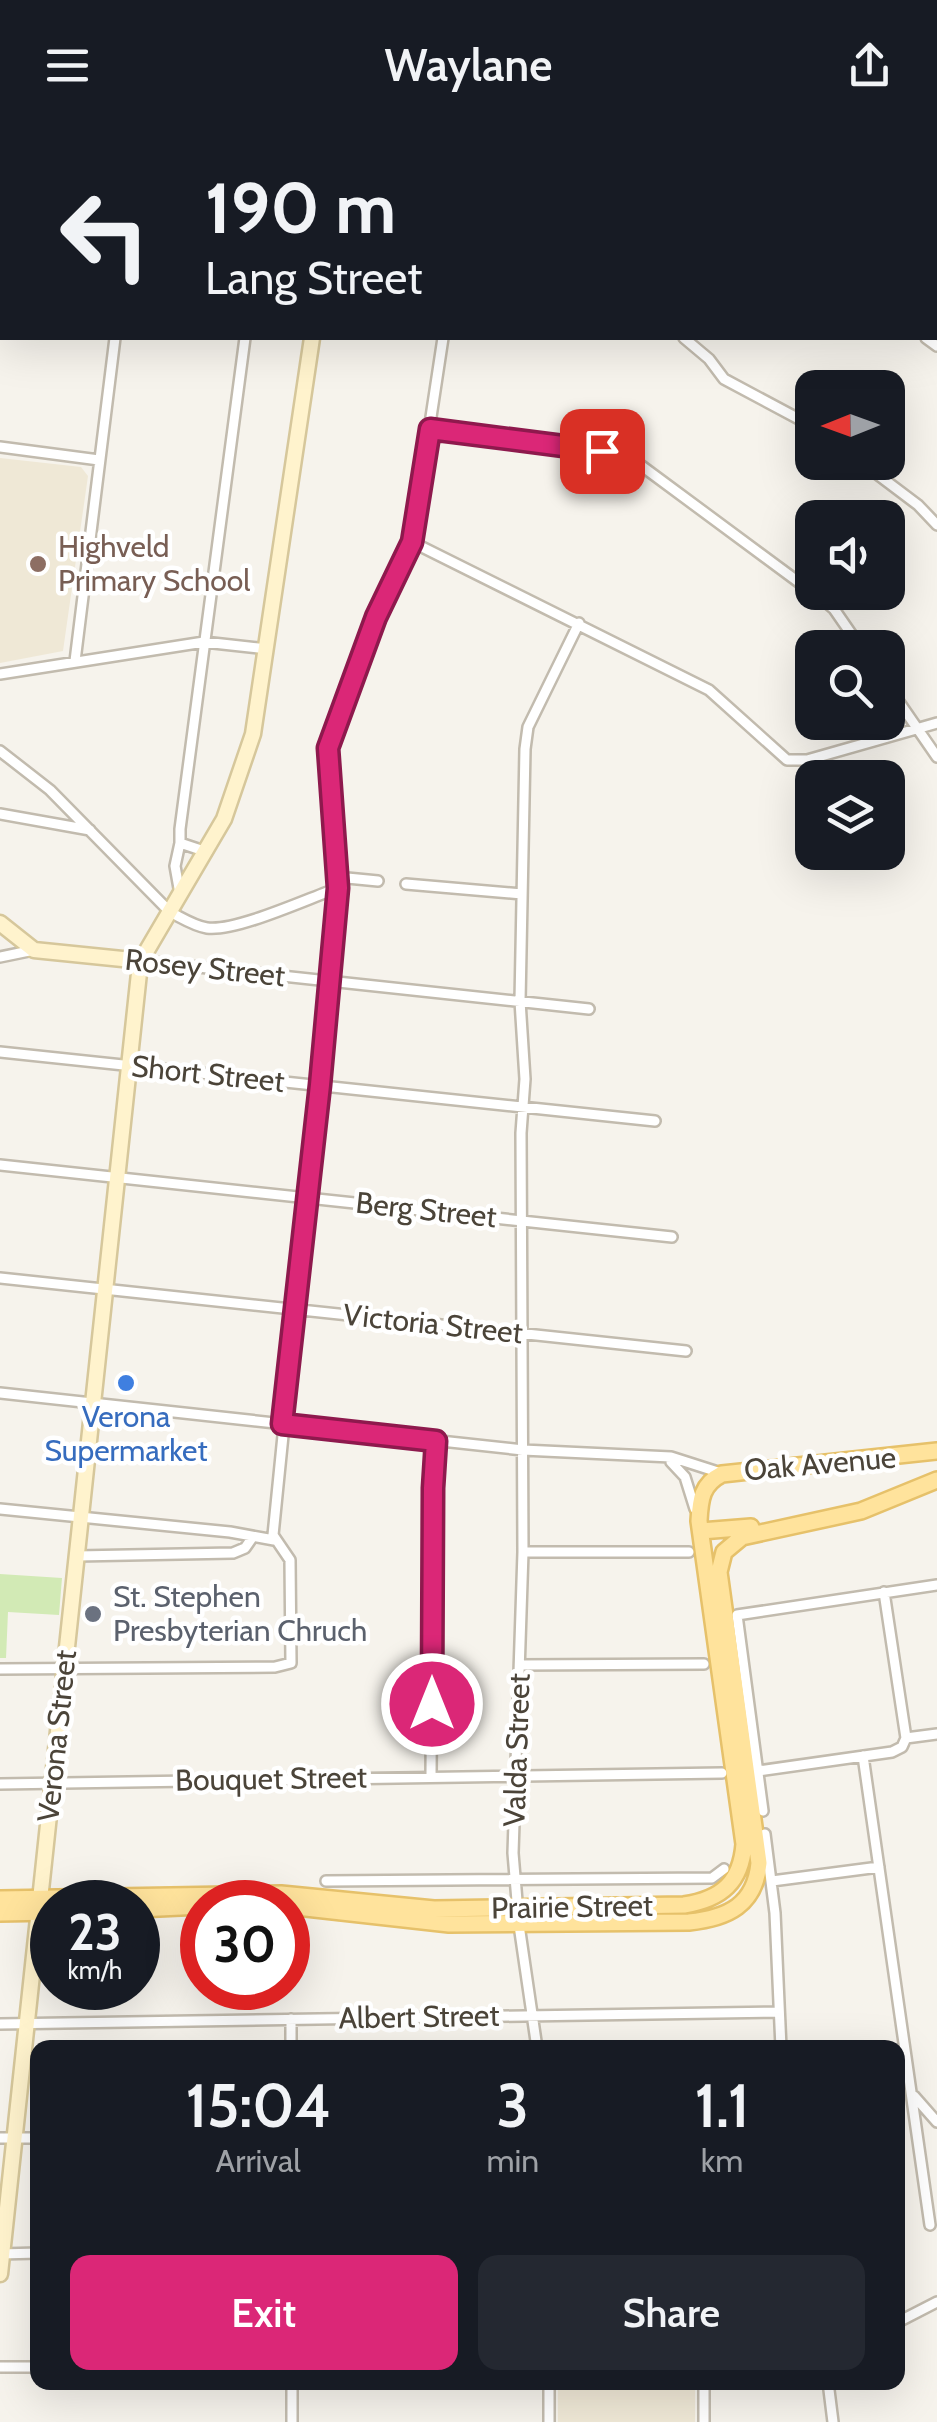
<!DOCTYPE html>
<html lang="en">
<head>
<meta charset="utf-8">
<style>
	body { margin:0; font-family:Cabin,sans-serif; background:#242831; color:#f1f3f6; height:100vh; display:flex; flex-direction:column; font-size:38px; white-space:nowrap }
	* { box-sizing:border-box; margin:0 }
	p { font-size:32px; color:#9ea1a6 }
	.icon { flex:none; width:55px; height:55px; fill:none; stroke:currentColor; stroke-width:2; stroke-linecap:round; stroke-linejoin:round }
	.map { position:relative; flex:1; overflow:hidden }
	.panel { position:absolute; left:30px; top:1910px; width:875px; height:350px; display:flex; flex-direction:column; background:#171b24; border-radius:20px; box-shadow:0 10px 40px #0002 }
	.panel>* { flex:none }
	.guide { position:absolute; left:0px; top:0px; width:938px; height:210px; box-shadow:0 10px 40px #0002; background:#171b24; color:#f1f3f6; overflow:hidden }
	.needle { width:65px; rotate:269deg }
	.tools { position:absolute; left:795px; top:240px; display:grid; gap:20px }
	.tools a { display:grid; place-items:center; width:110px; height:110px; border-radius:20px; background:#171b24; box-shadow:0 10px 40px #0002; font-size:50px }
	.speed { position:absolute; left:30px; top:1750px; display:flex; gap:20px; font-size:50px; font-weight:700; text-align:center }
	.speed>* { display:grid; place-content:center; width:130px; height:130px; border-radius:50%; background:#171b24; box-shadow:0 10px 40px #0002; line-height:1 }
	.speed small { font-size:25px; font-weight:400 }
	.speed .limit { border:15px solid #d22; background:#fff; color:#111 }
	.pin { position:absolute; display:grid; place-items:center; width:85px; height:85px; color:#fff; margin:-42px; border-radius:20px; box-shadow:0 5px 15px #0006 }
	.me { position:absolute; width:110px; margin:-55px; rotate:0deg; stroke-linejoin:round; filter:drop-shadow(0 0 8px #0008) }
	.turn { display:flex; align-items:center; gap:35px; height:210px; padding:0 40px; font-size:45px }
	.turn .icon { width:130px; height:130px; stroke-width:2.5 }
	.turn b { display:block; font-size:70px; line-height:85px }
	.eta { display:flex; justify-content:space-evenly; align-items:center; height:170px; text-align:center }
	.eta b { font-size:60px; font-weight:600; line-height:70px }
	.button { display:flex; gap:20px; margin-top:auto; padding:20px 40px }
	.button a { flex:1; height:115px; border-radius:20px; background:#db2777; color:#fff; font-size:40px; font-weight:600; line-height:115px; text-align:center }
	.button a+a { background:#242831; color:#f1f3f6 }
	header { display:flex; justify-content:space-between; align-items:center; height:130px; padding:0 40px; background:#171b24; font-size:45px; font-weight:600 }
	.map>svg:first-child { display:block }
	.education { fill:#efe8d6 }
	.green { fill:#d2eab5 }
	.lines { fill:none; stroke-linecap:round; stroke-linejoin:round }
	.street-casing { stroke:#c2bbae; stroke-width:14 }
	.secondary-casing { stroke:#d6c79b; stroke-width:19 }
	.primary-casing { stroke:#e6c16a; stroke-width:20 }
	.street { stroke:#fff; stroke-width:9 }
	.secondary { stroke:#fff3cd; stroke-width:14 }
	.primary { stroke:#ffe39c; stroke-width:15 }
	.route-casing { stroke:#8e194d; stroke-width:25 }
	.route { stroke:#db2777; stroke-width:18 }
	.education-dot { fill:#8d6e63; stroke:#fff; stroke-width:4 }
	.shop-dot { fill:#3f7fe0; stroke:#fff; stroke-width:4 }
	.worship-dot { fill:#6b7280; stroke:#fff; stroke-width:4 }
	.labels { text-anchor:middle; stroke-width:9; stroke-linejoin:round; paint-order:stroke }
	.education-label { font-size:30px; fill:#785e54; stroke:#fff; text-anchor:start }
	.street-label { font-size:30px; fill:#4b4439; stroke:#fff }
	.shop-label { font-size:30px; fill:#366cbe; stroke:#fff }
	.worship-label { font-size:30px; fill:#5b616d; stroke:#fff; text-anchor:start }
</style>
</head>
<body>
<header><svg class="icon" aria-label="menu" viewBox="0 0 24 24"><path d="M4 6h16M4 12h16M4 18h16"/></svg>Waylane<svg class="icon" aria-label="share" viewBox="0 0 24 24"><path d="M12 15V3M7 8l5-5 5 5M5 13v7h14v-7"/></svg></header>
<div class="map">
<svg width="937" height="2292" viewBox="0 0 937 2292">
	<rect width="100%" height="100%" fill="#f6f3ec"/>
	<path class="education" d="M0,328L81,337L88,346L63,521L0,533Z
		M558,2253H695V2292H558Z"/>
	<path class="green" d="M0,1444L62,1448L59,1485L8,1482L6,1528H0Z"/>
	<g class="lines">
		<g class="street-casing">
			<path id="street" d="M855,0L856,2
				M276,2L277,0
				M300,2H327
				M471,2V0
				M537,2V0
				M600,2L601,0
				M882,2L888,0
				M0,26H2
				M0,120L2,101
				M684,208L709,229L724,249L812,296
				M926,208L937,216
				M430,299L602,321L635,331L812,462
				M0,317L99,330
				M861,332L918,375L937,395
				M412,412L709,560L787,630H807L937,593
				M814,462L834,479L861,518
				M75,531L115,208
				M0,544L204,512L267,519
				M888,556L937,627
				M0,621L50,660L170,782C182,788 194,796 207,798C236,802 309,768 338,758
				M0,684L90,700
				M180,713L175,736L180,764
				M207,722L180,713V699L245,208
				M337,747L378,751
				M406,754L522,764
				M0,827L34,820
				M142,831L589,879
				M0,922L655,991
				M0,1035L672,1107
				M0,1148L686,1221
				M0,1263L523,1320L671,1327L721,1343
				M671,1332L685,1347L695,1379
				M0,1379L230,1402L274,1410
				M523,1422H689
				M77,1426L233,1423L245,1418L252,1408
				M884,1462L906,1608
				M520,1535L704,1534
				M0,1539L275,1537L291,1533L290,1430L273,1405L338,758L328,618L388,457L412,412L443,208
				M863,1626L930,2095
				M758,1641L892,1622L902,1617L906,1608L937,1604
				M431,1646L433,1357L436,1311
				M0,1654L722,1643
				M763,1681L737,1485L937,1455
				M765,1704L775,1783L781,1918
				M326,1751L712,1748L724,1739
				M772,1751L879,1737
				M0,1894L777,1882
				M291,1918V1889
				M537,1918L519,1795L513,1723L523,1422L521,1003L525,949L520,871L525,619L528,597L579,493
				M914,1966L937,1992
				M0,2008H38
				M0,2124L38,2123
				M898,2192L937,2172
				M0,2237H38
				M828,2252L833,2292
				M292,2292V2252
				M549,2292V2252
				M704,2292V2252"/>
		</g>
		<g class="secondary-casing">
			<path id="secondary" d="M325,2V0
				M343,2L344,0
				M0,793L34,820L142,831
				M0,2144L139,843L146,822L224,689L253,604L312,208"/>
		</g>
		<g class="primary-casing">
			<path id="primary" d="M701,1401L751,1397
				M0,1769L281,1764L434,1779L684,1775C722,1769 741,1752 744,1714L699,1391C700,1369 702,1354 722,1344L937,1321
				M288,1776L449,1794L689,1792C728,1788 755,1775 759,1733L719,1442L724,1422L742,1407L861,1381L937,1350
				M138,1779L202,1776
				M0,1783L52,1782"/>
		</g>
		<use href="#street" class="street"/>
		<use href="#secondary" class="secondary"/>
		<use href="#primary" class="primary"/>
	</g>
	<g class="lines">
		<g class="route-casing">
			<path id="route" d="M432,1574L433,1358L436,1311L282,1294L320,955L338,758L328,618L376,487L412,412L430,299L602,321"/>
		</g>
		<use href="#route" class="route"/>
	</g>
	<circle class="education-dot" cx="38" cy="434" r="10"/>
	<circle class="shop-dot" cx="126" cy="1253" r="10"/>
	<circle class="worship-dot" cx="93" cy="1484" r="10"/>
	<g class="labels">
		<g class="education-label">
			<text x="58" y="427">Highveld<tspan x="58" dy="34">Primary School</tspan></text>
		</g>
		<g class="street-label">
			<text transform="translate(205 838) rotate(6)" y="10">Rosey Street</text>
			<text transform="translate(208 944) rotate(6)" y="10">Short Street</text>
			<text transform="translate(426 1080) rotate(6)" y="10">Berg Street</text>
			<text transform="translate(433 1194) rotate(6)" y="10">Victoria Street</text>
			<text transform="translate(820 1334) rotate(-5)" y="10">Oak Avenue</text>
			<text transform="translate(57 1606) rotate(-84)" y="10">Verona Street</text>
			<text transform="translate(517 1620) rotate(-88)" y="10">Valda Street</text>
			<text transform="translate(271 1649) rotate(-1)" y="10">Bouquet Street</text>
			<text transform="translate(572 1777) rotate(-1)" y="10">Prairie Street</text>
			<text transform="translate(419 1887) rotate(-1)" y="10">Albert Street</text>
		</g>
		<g class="shop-label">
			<text x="126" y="1297">Verona<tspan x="126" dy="34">Supermarket</tspan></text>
		</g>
		<g class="worship-label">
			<text x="113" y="1477">St. Stephen<tspan x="113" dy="34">Presbyterian Chruch</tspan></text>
		</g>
	</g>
</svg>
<div class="tools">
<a><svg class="needle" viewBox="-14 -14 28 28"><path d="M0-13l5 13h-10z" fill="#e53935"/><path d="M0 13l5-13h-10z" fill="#9ea1a6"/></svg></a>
<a><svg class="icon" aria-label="sound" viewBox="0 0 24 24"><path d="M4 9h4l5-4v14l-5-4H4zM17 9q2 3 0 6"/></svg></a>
<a><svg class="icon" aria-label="search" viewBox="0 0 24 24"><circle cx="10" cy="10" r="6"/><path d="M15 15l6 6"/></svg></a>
<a><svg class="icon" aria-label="layers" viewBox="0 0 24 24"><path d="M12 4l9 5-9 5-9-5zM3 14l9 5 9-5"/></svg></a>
</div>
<div class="speed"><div>23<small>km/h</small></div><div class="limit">30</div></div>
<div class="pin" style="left:602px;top:321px;background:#d93025"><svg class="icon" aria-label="arrive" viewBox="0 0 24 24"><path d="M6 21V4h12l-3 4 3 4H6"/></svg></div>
<svg class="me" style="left:432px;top:1574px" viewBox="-20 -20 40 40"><circle r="17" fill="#db2777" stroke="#fff" stroke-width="3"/><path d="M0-11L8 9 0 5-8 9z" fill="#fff"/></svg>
<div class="guide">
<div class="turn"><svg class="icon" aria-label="left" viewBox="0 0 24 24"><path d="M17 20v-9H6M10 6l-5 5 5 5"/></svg><div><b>190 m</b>Lang Street</div></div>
</div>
<section class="panel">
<div class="eta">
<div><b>15:04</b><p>Arrival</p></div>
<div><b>3</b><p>min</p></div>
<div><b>1.1</b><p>km</p></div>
</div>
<div class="button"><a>Exit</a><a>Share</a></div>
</section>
</div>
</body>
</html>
